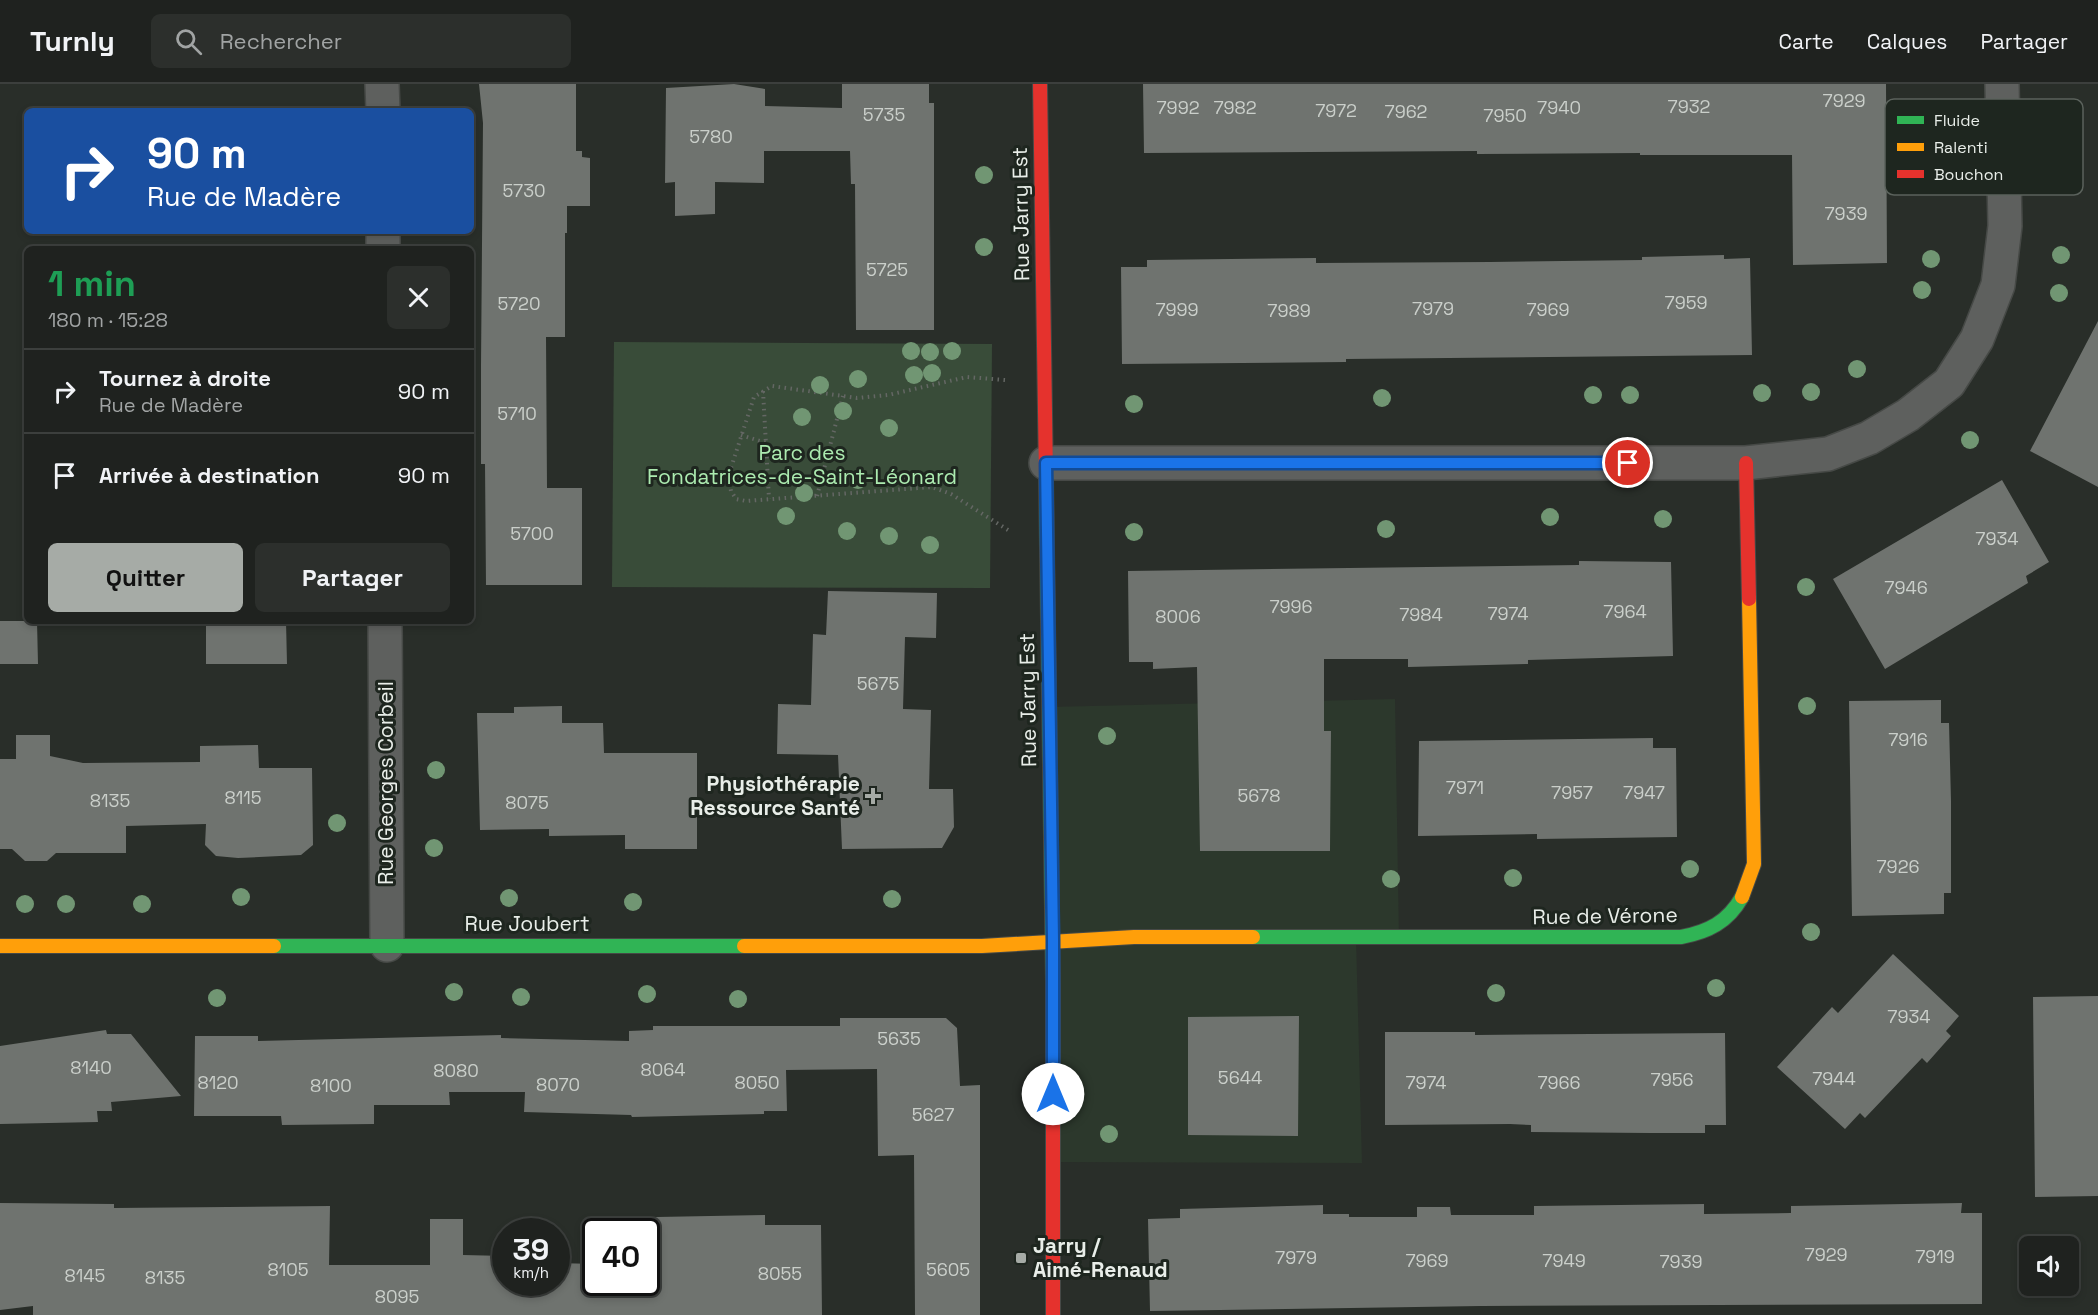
<!DOCTYPE html>
<html lang="fr">
<head>
<meta charset="utf-8">
<style>
	body { margin:0; font-family:"Space Grotesk",sans-serif; background:#2c2f2c; color:#f1f3f6; height:100vh; display:flex; flex-direction:column; font-size:22px; white-space:nowrap }
	* { box-sizing:border-box; margin:0 }
	p { font-size:20px; color:#a1a4a4 }
	.icon { flex:none; width:33px; height:33px; fill:none; stroke:currentColor; stroke-width:2; stroke-linecap:round; stroke-linejoin:round }
	.map { position:relative; flex:1; overflow:hidden }
	.sheet { position:absolute; left:24px; top:162px; width:450px; height:378px; display:flex; flex-direction:column; background:#1f221f; border-radius:9px; box-shadow:0 3px 9px #0003,0 0 0 2px #3c3f3d }
	.sheet>* { flex:none }
	.banner { position:absolute; left:24px; top:24px; width:450px; height:126px; border-radius:9px; box-shadow:0 3px 9px #0003,0 0 0 2px #3c3f3d; background:#1a4fa0; color:#fff; overflow:hidden }
	.tools { position:absolute; left:2019px; top:1152px; display:grid; gap:12px }
	.tools a { display:grid; place-items:center; width:60px; height:60px; border-radius:9px; background:#1f221f; box-shadow:0 3px 9px #0003,0 0 0 2px #3c3f3d; font-size:30px }
	.speed { position:absolute; left:492px; top:1134px; display:flex; gap:12px; font-size:30px; font-weight:700; text-align:center }
	.speed>* { display:grid; place-content:center; width:78px; height:78px; border-radius:50%; background:#1f221f; box-shadow:0 3px 9px #0003,0 0 0 2px #3c3f3d; line-height:1 }
	.speed small { font-size:15px; font-weight:400 }
	.speed .limit { border:3px solid #111; border-radius:9px; background:#fff; color:#111 }
	.pin { position:absolute; display:grid; place-items:center; width:51px; height:51px; color:#fff; margin:-26px; border:3px solid #fff; border-radius:50%; box-shadow:0 2px 6px #0007 }
	.me { position:absolute; width:66px; margin:-33px; rotate:0deg; stroke-linejoin:round; filter:drop-shadow(0 0 4px #0008) }
	.turn { display:flex; align-items:center; gap:21px; height:126px; padding:0 24px; font-size:27px }
	.turn .icon { width:78px; height:78px; stroke-width:2.5 }
	.turn b { display:block; font-size:42px; line-height:51px }
	.round { display:grid; place-items:center; flex:none; width:63px; height:63px; border-radius:9px; background:#2c2f2c }
	.head { display:flex; align-items:center; justify-content:space-between; height:102px; padding:0 24px }
	h1 { font-size:36px; font-weight:700; line-height:45px; color:#1e9e55 }
	.primary-button { display:flex; gap:12px; margin-top:auto; padding:12px 24px }
	.primary-button a { flex:1; height:69px; border-radius:9px; background:#a6aba6; color:#111; font-size:24px; font-weight:700; line-height:69px; text-align:center }
	.primary-button a+a { background:#2c2f2c; color:#f1f3f6 }
	ul { padding:0; list-style:none }
	li { display:flex; align-items:center; gap:18px; height:84px; padding:0 24px; border-top:2px solid #3c3f3d }
	li div { flex:1 }
	li b { display:block; font-size:22px }
	li em { font-style:normal }
	header { display:flex; align-items:center; gap:36px; box-sizing:border-box; height:84px; padding:0 30px; background:#1f221f; border-bottom:2px solid #3c3f3d }
	header strong { font-size:28px }
	nav { display:flex; gap:33px; margin-inline-start:auto; font-size:21px }
	.search { width:420px; height:54px; background:#2c2f2c; display:flex; align-items:center; gap:15px; box-sizing:border-box; padding:0 21px; border-radius:9px; color:#a1a4a4; font-size:22px }
	.map>svg:first-child { display:block }
	.built { fill:#2c382c }
	.green { fill:#394c39 }
	.building { fill:#6f736f }
	.lines { fill:none; stroke-linecap:round; stroke-linejoin:round }
	.street-casing { stroke:#464946; stroke-width:36 }
	.fast-casing { stroke:#464946; stroke-width:16 }
	.slow-casing { stroke:#464946; stroke-width:16 }
	.jam-casing { stroke:#464946; stroke-width:16 }
	.path { stroke:#646764; stroke-width:4; stroke-dasharray:1.5 4.5; stroke-linecap:butt }
	.street { stroke:#5e605e; stroke-width:33 }
	.fast { stroke:#30b455; stroke-width:14 }
	.slow { stroke:#ff9f0a; stroke-width:14 }
	.jam { stroke:#e5322d; stroke-width:14 }
	.tree { fill:#719673 }
	.route-casing { stroke:#114b97; stroke-width:15 }
	.route { stroke:#1a73e8; stroke-width:10 }
	.poi-dot { fill:#a6aba6; stroke:#1e261f; stroke-width:2 }
	.labels { text-anchor:middle; stroke-width:6; stroke-linejoin:round; paint-order:stroke }
	.number-label { font-size:18px; fill:#cacfca }
	.street-label { font-size:21px; fill:#e9eee9; stroke:#1e261f }
	.park-label { font-size:21px; fill:#acebb0; stroke:#1e261f }
	.poi-label { font-size:21px; font-weight:bold; fill:#e9eee9; stroke:#1e261f; text-anchor:end }
	.key { fill:#1e261f; stroke:#5b625c; stroke-width:1.5 }
	.key-label { font-size:16px; fill:#e9eee9 }
</style>
</head>
<body>
<header>
<strong>Turnly</strong>
<div class="search"><svg class="icon" aria-label="search" viewBox="0 0 24 24"><circle cx="10" cy="10" r="6"/><path d="M15 15l6 6"/></svg>Rechercher</div>
<nav><a>Carte</a><a>Calques</a><a>Partager</a></nav>
</header>
<div class="map">
<svg width="2098" height="1231" viewBox="0 0 2098 1231">
	<rect width="100%" height="100%" fill="#292e29"/>
	<path class="built" d="M1395,615L1399,854H1356L1362,1079L1053,1078L1049,623Z"/>
	<path class="green" d="M614,258L992,260L990,504L612,503Z"/>
	<path class="building" d="M479,0H576V67H582V73L590,74V122H567V149H565V253H546L547,404H582V501H486L485,380H481V281L483,39Z
		M734,0L765,5V22L842,24V0H929V19H934V246H856L855,100H851L850,67H764V99L715,98V130L675,132V98L665,99L666,4Z
		M1143,0H1886L1887,179L1793,181L1792,71H1640V69L1477,70V67L1144,69Z
		M1724,171V175L1750,174L1752,271L1346,275V278L1122,280L1121,183H1147V176L1316,174V179L1490,178L1642,176V173Z
		M2098,237V403L2030,367Z
		M2002,396L2049,478L2026,492L2028,499L1885,585L1833,495Z
		M1579,477L1671,478L1673,572L1528,576V580L1408,583V575H1324V647H1331L1330,767H1200L1197,583L1153,585V578H1129L1128,487L1579,481Z
		M828,507L937,509L936,554L905,553L903,625L931,626L929,705H953L954,743L942,764L842,765L838,671L777,670L778,620L811,621L813,550L826,551Z
		M0,537H37L38,580H0Z
		M206,537H286L287,580H206Z
		M1941,616V639H1949L1951,717V809H1944V830L1852,832L1849,617Z
		M562,622V639H603L604,669H697V765H625V751L549,752V745L480,746L477,629H514V623Z
		M16,651H50V672L83,679L200,678V662L258,661L259,684H312L313,761L301,771L238,774L216,772L205,761L206,740L126,742V769H56L47,777H25L12,765H0V675H16Z
		M1653,654V664H1676L1677,753L1537,755V750L1418,752L1419,657Z
		M1893,870L1959,932L1946,947L1951,952L1927,979L1922,974L1865,1034L1860,1029L1845,1045L1777,983L1832,923L1838,929Z
		M2098,912V1112L2035,1113L2033,913Z
		M1299,932L1298,1052L1188,1051V933Z
		M840,934H946L957,944L960,1002L980,1001V1231H915L914,1071L878,1072L877,985L786,986L787,1027H764V1030L632,1033L631,1031L524,1028L525,1008H449L450,1021H374V1040L282,1041L281,1032H194L195,952H258V957L501,951V954L629,957V947L653,946V942H840Z
		M106,946L107,950H131L181,1012L111,1018L112,1027H97L98,1038L0,1040V962Z
		M1385,948H1475V951L1725,949L1726,1041H1705V1049H1649L1531,1048V1041L1510,1040L1385,1041Z
		M0,1119L114,1120V1124L330,1122L329,1181H430V1135H463V1171L506,1172V1198H556V1179L596,1180V1198H646V1148H603V1134L765,1131V1141H821L822,1231H33V1222L0,1226Z
		M1962,1119L1961,1129H1982V1220L1481,1222L1150,1227L1148,1135L1180,1134V1125L1323,1121V1130H1349V1133H1417V1123H1450L1451,1131H1534V1122L1704,1120V1130L1791,1129V1122Z"/>
	<g class="lines">
		<g class="street-casing">
			<path id="street" d="M382,0L383,27
				M383,147V165
				M1046,379H1746L1828,370L1869,354L1908,331L1949,299L1977,255L1998,201L2005,142L2002,0
				M385,537L387,861"/>
		</g>
		<g class="fast-casing">
			<path id="fast" d="M1046,393L1053,899
				M1253,853H1681C1708,848 1728,838 1742,813
				M274,862H744"/>
		</g>
		<g class="slow-casing">
			<path id="slow" d="M1742,813L1754,780L1749,515
				M0,862H274
				M744,862H982L1134,853H1253"/>
		</g>
		<g class="jam-casing">
			<path id="jam" d="M1040,0L1046,393
				M1746,379L1749,515
				M1053,899V1231"/>
		</g>
		<path class="path" d="M1005,296L967,293L888,311L857,314L772,302L754,313L728,393L731,407L736,415L746,417L932,403L951,410L1008,446
			M763,307L769,415
			M741,351L766,359
			M817,412L843,312"/>
		<use href="#street" class="street"/>
		<use href="#fast" class="fast"/>
		<use href="#slow" class="slow"/>
		<use href="#jam" class="jam"/>
	</g>
	<g class="tree">
		<circle cx="984" cy="91" r="9"/>
		<circle cx="984" cy="163" r="9"/>
		<circle cx="2061" cy="171" r="9"/>
		<circle cx="1931" cy="175" r="9"/>
		<circle cx="1922" cy="206" r="9"/>
		<circle cx="2059" cy="209" r="9"/>
		<circle cx="911" cy="267" r="9"/>
		<circle cx="952" cy="267" r="9"/>
		<circle cx="930" cy="268" r="9"/>
		<circle cx="1857" cy="285" r="9"/>
		<circle cx="932" cy="289" r="9"/>
		<circle cx="914" cy="291" r="9"/>
		<circle cx="858" cy="295" r="9"/>
		<circle cx="820" cy="301" r="9"/>
		<circle cx="1811" cy="308" r="9"/>
		<circle cx="1762" cy="309" r="9"/>
		<circle cx="1593" cy="311" r="9"/>
		<circle cx="1630" cy="311" r="9"/>
		<circle cx="1382" cy="314" r="9"/>
		<circle cx="1134" cy="320" r="9"/>
		<circle cx="843" cy="327" r="9"/>
		<circle cx="802" cy="333" r="9"/>
		<circle cx="889" cy="344" r="9"/>
		<circle cx="1970" cy="356" r="9"/>
		<circle cx="858" cy="396" r="9"/>
		<circle cx="804" cy="409" r="9"/>
		<circle cx="786" cy="432" r="9"/>
		<circle cx="1550" cy="433" r="9"/>
		<circle cx="1663" cy="435" r="9"/>
		<circle cx="1386" cy="445" r="9"/>
		<circle cx="847" cy="447" r="9"/>
		<circle cx="1134" cy="448" r="9"/>
		<circle cx="889" cy="452" r="9"/>
		<circle cx="930" cy="461" r="9"/>
		<circle cx="1806" cy="503" r="9"/>
		<circle cx="1807" cy="622" r="9"/>
		<circle cx="1107" cy="652" r="9"/>
		<circle cx="436" cy="686" r="9"/>
		<circle cx="337" cy="739" r="9"/>
		<circle cx="434" cy="764" r="9"/>
		<circle cx="1690" cy="785" r="9"/>
		<circle cx="1513" cy="794" r="9"/>
		<circle cx="1391" cy="795" r="9"/>
		<circle cx="241" cy="813" r="9"/>
		<circle cx="509" cy="814" r="9"/>
		<circle cx="892" cy="815" r="9"/>
		<circle cx="633" cy="818" r="9"/>
		<circle cx="25" cy="820" r="9"/>
		<circle cx="66" cy="820" r="9"/>
		<circle cx="142" cy="820" r="9"/>
		<circle cx="1811" cy="848" r="9"/>
		<circle cx="1716" cy="904" r="9"/>
		<circle cx="454" cy="908" r="9"/>
		<circle cx="1496" cy="909" r="9"/>
		<circle cx="647" cy="910" r="9"/>
		<circle cx="521" cy="913" r="9"/>
		<circle cx="217" cy="914" r="9"/>
		<circle cx="738" cy="915" r="9"/>
		<circle cx="1109" cy="1050" r="9"/>
	</g>
	<g class="lines">
		<g class="route-casing">
			<path id="route" d="M1053,1010V856L1046,379H1628"/>
		</g>
		<use href="#route" class="route"/>
	</g>
	<g class="poi-dot">
		<path d="M870 703h6v6h6v6h-6v6h-6v-6h-6v-6h6z"/>
		<rect x="1015" y="1168" width="12" height="12" rx="3"/>
	</g>
	<g class="labels">
		<g class="number-label">
			<text x="1844" y="23">7929</text>
			<text x="1689" y="29">7932</text>
			<text x="1178" y="30">7992</text>
			<text x="1235" y="30">7982</text>
			<text x="1559" y="30">7940</text>
			<text x="1336" y="33">7972</text>
			<text x="1406" y="34">7962</text>
			<text x="884" y="37">5735</text>
			<text x="1505" y="38">7950</text>
			<text x="711" y="59">5780</text>
			<text x="524" y="113">5730</text>
			<text x="1846" y="136">7939</text>
			<text x="887" y="192">5725</text>
			<text x="1686" y="225">7959</text>
			<text x="519" y="226">5720</text>
			<text x="1433" y="231">7979</text>
			<text x="1177" y="232">7999</text>
			<text x="1548" y="232">7969</text>
			<text x="1289" y="233">7989</text>
			<text x="517" y="336">5710</text>
			<text x="532" y="456">5700</text>
			<text x="1997" y="461">7934</text>
			<text x="1906" y="510">7946</text>
			<text x="1291" y="529">7996</text>
			<text x="1625" y="534">7964</text>
			<text x="1508" y="536">7974</text>
			<text x="1421" y="537">7984</text>
			<text x="1178" y="539">8006</text>
			<text x="878" y="606">5675</text>
			<text x="1908" y="662">7916</text>
			<text x="1465" y="710">7971</text>
			<text x="1572" y="715">7957</text>
			<text x="1644" y="715">7947</text>
			<text x="1259" y="718">5678</text>
			<text x="243" y="720">8115</text>
			<text x="110" y="723">8135</text>
			<text x="527" y="725">8075</text>
			<text x="1898" y="789">7926</text>
			<text x="1909" y="939">7934</text>
			<text x="899" y="961">5635</text>
			<text x="91" y="990">8140</text>
			<text x="663" y="992">8064</text>
			<text x="456" y="993">8080</text>
			<text x="1240" y="1000">5644</text>
			<text x="1834" y="1001">7944</text>
			<text x="1672" y="1002">7956</text>
			<text x="218" y="1005">8120</text>
			<text x="757" y="1005">8050</text>
			<text x="1426" y="1005">7974</text>
			<text x="1559" y="1005">7966</text>
			<text x="558" y="1007">8070</text>
			<text x="331" y="1008">8100</text>
			<text x="933" y="1037">5627</text>
			<text x="1826" y="1177">7929</text>
			<text x="1935" y="1179">7919</text>
			<text x="1296" y="1180">7979</text>
			<text x="1427" y="1183">7969</text>
			<text x="1564" y="1183">7949</text>
			<text x="1681" y="1184">7939</text>
			<text x="288" y="1192">8105</text>
			<text x="948" y="1192">5605</text>
			<text x="780" y="1196">8055</text>
			<text x="85" y="1198">8145</text>
			<text x="165" y="1200">8135</text>
			<text x="397" y="1219">8095</text>
		</g>
		<g class="street-label">
			<text transform="translate(1021 130) rotate(-91)" y="7">Rue Jarry Est</text>
			<text transform="translate(1028 616) rotate(-91)" y="7">Rue Jarry Est</text>
			<text transform="translate(386 699) rotate(-90)" y="7">Rue Georges Corbeil</text>
			<text transform="translate(1605 832) rotate(-1)" y="7">Rue de Vérone</text>
			<text x="527" y="847">Rue Joubert</text>
		</g>
		<g class="park-label">
			<text x="802" y="376">Parc des<tspan x="802" dy="24">Fondatrices-de-Saint-Léonard</tspan></text>
		</g>
		<g class="poi-label">
			<text x="860" y="707">Physiothérapie<tspan x="860" dy="24">Ressource Santé</tspan></text>
			<text x="1033" y="1169" text-anchor="start">Jarry /<tspan x="1033" dy="24">Aimé-Renaud</tspan></text>
		</g>
	</g>
	<rect x="1885" y="15" width="198" height="96" rx="9" class="key"/>
	<rect x="1897" y="32" width="27" height="8" fill="#30b455"/>
	<rect x="1897" y="59" width="27" height="8" fill="#ff9f0a"/>
	<rect x="1897" y="86" width="27" height="8" fill="#e5322d"/>
	<g class="key-label">
		<text x="1934" y="42">Fluide</text>
		<text x="1934" y="69">Ralenti</text>
		<text x="1934" y="96">Bouchon</text>
	</g>
</svg>
<div class="tools">
<a><svg class="icon" aria-label="sound" viewBox="0 0 24 24"><path d="M4 9h4l5-4v14l-5-4H4zM17 9q2 3 0 6"/></svg></a>
</div>
<div class="speed"><div>39<small>km/h</small></div><div class="limit">40</div></div>
<div class="pin" style="left:1628px;top:379px;background:#d93025"><svg class="icon" aria-label="arrive" viewBox="0 0 24 24"><path d="M6 21V4h12l-3 4 3 4H6"/></svg></div>
<svg class="me" style="left:1053px;top:1010px" viewBox="-20 -20 40 40"><circle r="19" fill="#fff"/><path d="M0-13L10 11 0 6-10 11z" fill="#1a73e8"/></svg>
<div class="banner">
<div class="turn"><svg class="icon" aria-label="right" viewBox="0 0 24 24"><path d="M7 20v-9h11M14 6l5 5-5 5"/></svg><div><b>90 m</b>Rue de Madère</div></div>
</div>
<section class="sheet">
<div class="head"><div><h1>1 min</h1><p>180 m · 15:28</p></div><a class="round"><svg class="icon" aria-label="close" viewBox="0 0 24 24"><path d="M6 6l12 12M18 6L6 18"/></svg></a></div>
<ul>
<li><svg class="icon" aria-label="right" viewBox="0 0 24 24"><path d="M7 20v-9h11M14 6l5 5-5 5"/></svg><div><b>Tournez à droite</b><p>Rue de Madère</p></div><em>90 m</em></li>
<li><svg class="icon" aria-label="arrive" viewBox="0 0 24 24"><path d="M6 21V4h12l-3 4 3 4H6"/></svg><div><b>Arrivée à destination</b></div><em>90 m</em></li>
</ul>
<div class="primary-button"><a>Quitter</a><a>Partager</a></div>
</section>
</div>
</body>
</html>
